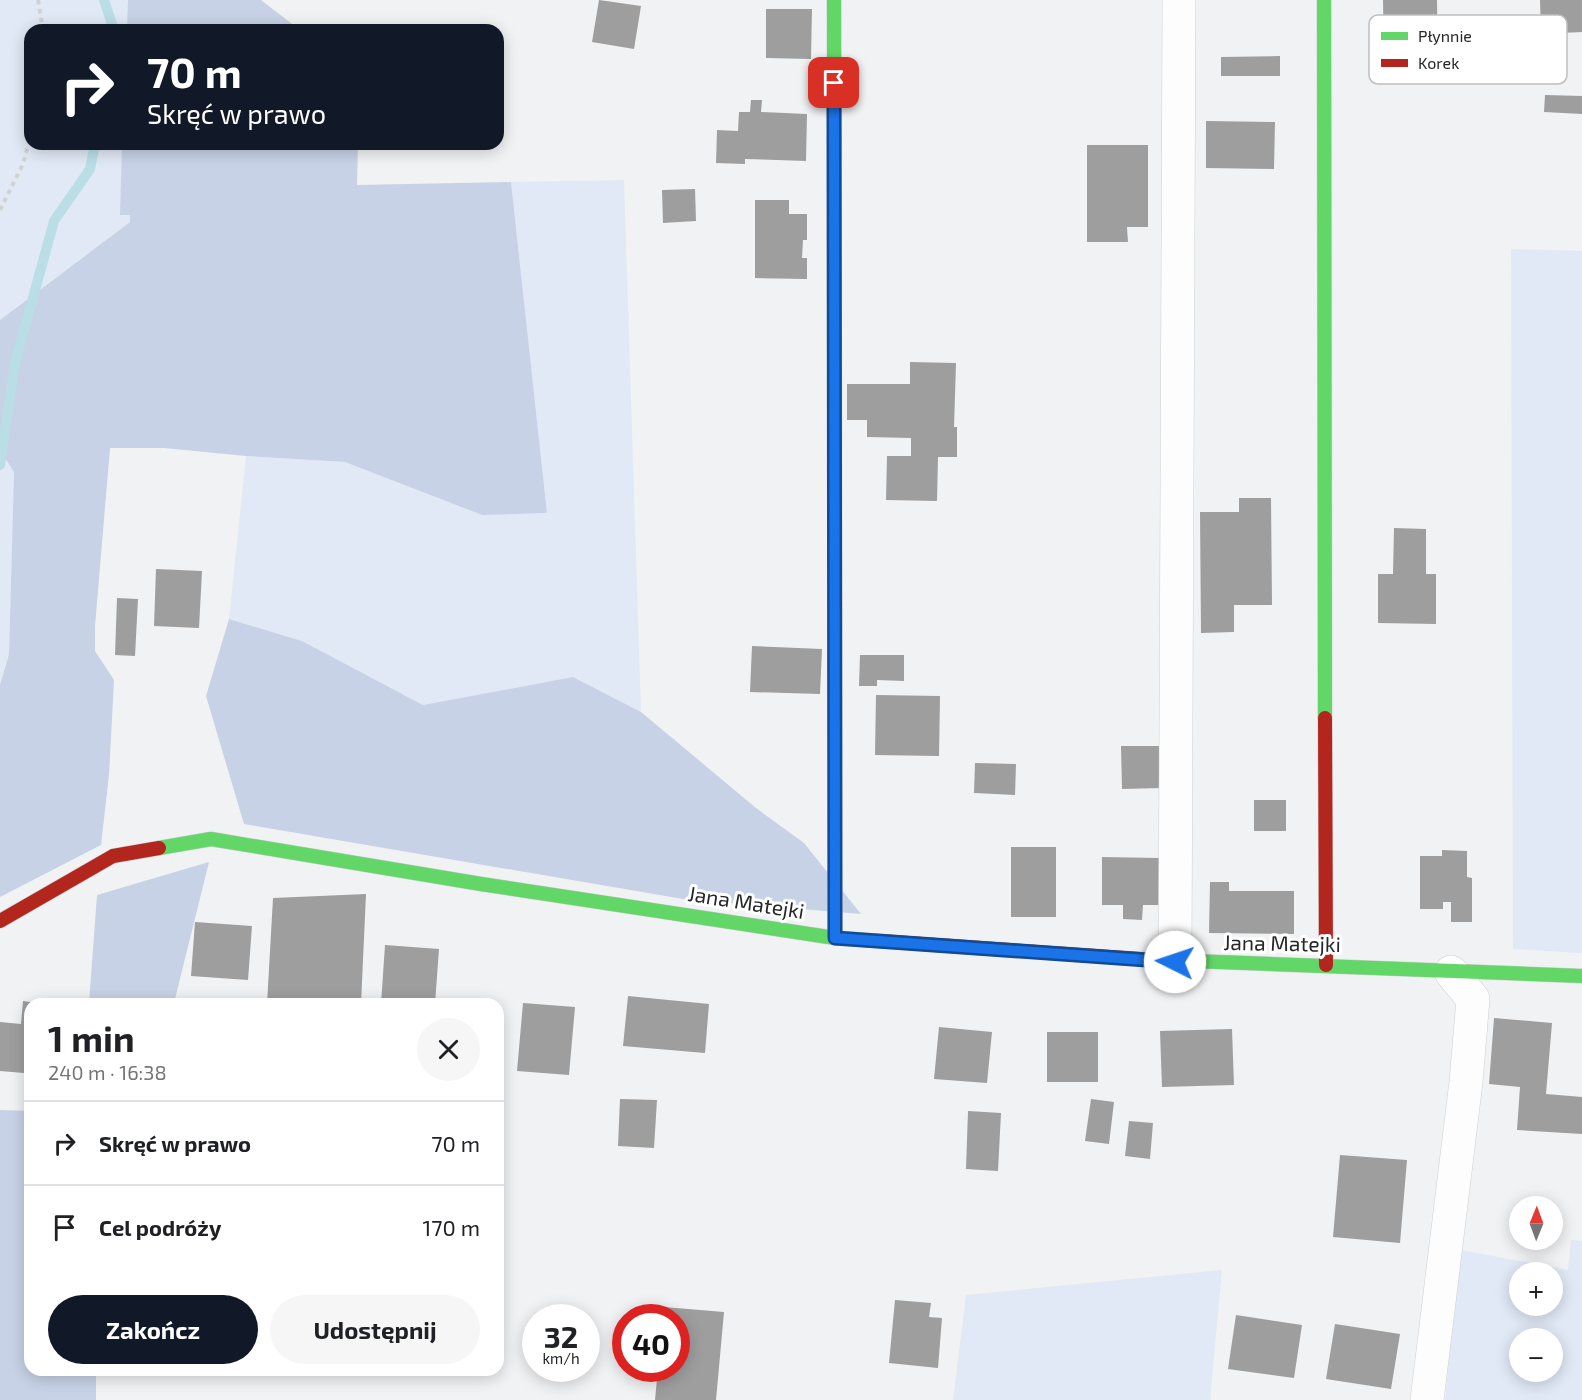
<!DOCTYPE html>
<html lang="pl">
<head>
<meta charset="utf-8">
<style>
	body { margin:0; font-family:"Exo 2",sans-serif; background:#f6f6f6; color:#202124; height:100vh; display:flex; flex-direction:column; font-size:22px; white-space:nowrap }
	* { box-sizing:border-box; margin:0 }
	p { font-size:20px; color:#757577 }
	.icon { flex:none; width:33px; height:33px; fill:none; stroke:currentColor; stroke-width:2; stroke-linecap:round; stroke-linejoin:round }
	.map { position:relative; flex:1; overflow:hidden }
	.side { position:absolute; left:24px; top:998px; width:480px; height:378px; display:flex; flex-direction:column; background:#fff; border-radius:18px; box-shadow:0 3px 15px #0003 }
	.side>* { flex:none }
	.guide { position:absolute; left:24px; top:24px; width:480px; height:126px; border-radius:18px; box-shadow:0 3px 15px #0003; background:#111827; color:#fff; overflow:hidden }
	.needle { width:39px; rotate:1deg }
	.buttons { position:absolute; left:1509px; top:1196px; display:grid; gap:12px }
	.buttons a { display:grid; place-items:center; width:54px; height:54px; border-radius:50%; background:#fff; box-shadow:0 3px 15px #0003; font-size:30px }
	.speed { position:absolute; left:522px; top:1304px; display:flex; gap:12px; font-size:30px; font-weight:700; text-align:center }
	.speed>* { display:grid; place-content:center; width:78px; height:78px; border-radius:50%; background:#fff; box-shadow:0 3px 15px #0003; line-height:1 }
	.speed small { font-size:15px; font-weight:400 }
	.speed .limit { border:9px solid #d22; background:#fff; color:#111 }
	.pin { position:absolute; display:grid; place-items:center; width:51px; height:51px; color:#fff; margin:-26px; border-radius:12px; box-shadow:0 3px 9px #0006 }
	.me { position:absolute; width:66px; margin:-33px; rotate:274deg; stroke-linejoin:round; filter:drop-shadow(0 0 4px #0008) }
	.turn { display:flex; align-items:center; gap:21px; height:126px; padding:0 24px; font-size:27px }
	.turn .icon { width:78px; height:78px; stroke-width:2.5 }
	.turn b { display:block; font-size:42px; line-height:51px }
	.round { display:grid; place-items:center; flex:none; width:63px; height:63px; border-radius:32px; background:#f6f6f6 }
	.overview { display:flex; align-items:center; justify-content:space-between; height:102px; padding:0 24px }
	h1 { font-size:36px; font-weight:700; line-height:45px }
	.cta { display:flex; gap:12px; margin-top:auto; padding:12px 24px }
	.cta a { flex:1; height:69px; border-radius:36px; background:#111827; color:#fff; font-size:24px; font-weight:700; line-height:69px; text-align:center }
	.cta a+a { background:#f6f6f6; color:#202124 }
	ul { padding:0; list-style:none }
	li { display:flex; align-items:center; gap:18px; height:84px; padding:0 24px; border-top:2px solid #e0e0e0 }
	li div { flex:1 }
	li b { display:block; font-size:22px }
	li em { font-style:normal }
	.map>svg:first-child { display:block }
	.green { fill:#e1e9f6; fill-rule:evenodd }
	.forest { fill:#c7d2e6 }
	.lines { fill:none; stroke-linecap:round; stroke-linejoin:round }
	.stream { stroke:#badee6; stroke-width:10 }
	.building { fill:#9e9e9e }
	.street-casing { stroke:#cecfd0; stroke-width:34 }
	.fast-casing { stroke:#cecfd0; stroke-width:15 }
	.jam-casing { stroke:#cecfd0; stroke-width:15 }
	.path { stroke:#d2d2d2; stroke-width:4; stroke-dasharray:4.5 4.5; stroke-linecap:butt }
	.street { stroke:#fdfdfd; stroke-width:33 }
	.fast { stroke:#63d668; stroke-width:14 }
	.jam { stroke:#b3261e; stroke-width:14 }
	.route-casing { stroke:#114b97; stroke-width:15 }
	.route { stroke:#1a73e8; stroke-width:10 }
	.labels { text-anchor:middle; stroke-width:6; stroke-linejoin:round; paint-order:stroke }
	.street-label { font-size:21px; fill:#262728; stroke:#fff }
	.key { fill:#fff; stroke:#bebebe; stroke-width:1.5 }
	.key-label { font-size:16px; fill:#262728 }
</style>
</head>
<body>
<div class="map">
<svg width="1582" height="1400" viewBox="0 0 1582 1400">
	<rect width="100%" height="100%" fill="#f1f2f3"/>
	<path class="green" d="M0,0H138L137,30H30V144H132L130,222L0,320Z
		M624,180L641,712L573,677L423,705L302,641L229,619L246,456L345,462L482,515L547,513L511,182Z
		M1511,249L1582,251V953L1513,949Z
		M0,450L14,472L9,654L0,685Z
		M1571,1240L1582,1241V1400H1445L1461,1250L1568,1270ZM1520,1272H1552V1305H1520ZM1520,1338H1552V1371H1520Z
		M1222,1270L1210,1400H953L966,1295Z"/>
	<path class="forest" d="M128,0H261L300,30H127Z
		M122,144H358L357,185L511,182L547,513L482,515L345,462L246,456L164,448H110L95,626V651L114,680L109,775L101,845L0,897V685L9,654L14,472L0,450V320L130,222V215H120Z
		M229,619L302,641L423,705L573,677L641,712L756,808L804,843L861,914L683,899L244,824L206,696Z
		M209,862L174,1003H89L97,895Z
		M0,1110L30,1111V1370H96V1400H0Z"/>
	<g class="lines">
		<path class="stream" d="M104,0L114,30
			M0,465L15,363L54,221L90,169L95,144"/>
	</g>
	<path class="building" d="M599,0L641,6L634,49L592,42Z
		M1383,0H1437L1438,61H1384Z
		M1540,0H1582V32L1541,34Z
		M766,9H812L811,59L766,58Z
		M1280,56V76H1221V57Z
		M1545,95L1582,96V114L1544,112Z
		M751,100H762L761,112L807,114L806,161L745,159V164L716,163L717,130L738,131L739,112H750Z
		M1206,121L1275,122L1274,169L1206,168Z
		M390,144H441V147H390Z
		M1087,145H1148V227H1127L1128,242H1087Z
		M695,189L696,221L663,223L662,190Z
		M755,200H789V214H807V240H803L802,258H807V279L755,278Z
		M910,362L956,363L954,427H957V457H938L937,501L886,500L887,456H911V438L867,437V420H847V384H910Z
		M1239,498H1271L1272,605H1234V632L1201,633L1200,512H1239Z
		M1394,528L1426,529V574H1436V624L1378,623V574H1393Z
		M156,569L202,571L199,628L154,626Z
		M117,598L138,599L135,656L115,655Z
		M752,646L822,649L820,694L750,692Z
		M860,655H904V681L877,680V686H859Z
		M876,695L940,696L939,756L875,755Z
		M1121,746H1163V788L1122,789Z
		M975,763L1016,764L1015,795L974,793Z
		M1254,800H1286V831H1254Z
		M1011,847H1056V917H1011Z
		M1442,850L1467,851V877L1472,878V922H1451V902H1443V909H1420V856H1442Z
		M1102,857L1159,858V905H1143L1142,920L1123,919V905H1102Z
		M1210,882H1229V891H1294V934L1209,933Z
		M366,894L361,1004H267L273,898Z
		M195,922L252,926L248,980L191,976Z
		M385,945L439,949L435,1004H381Z
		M628,996L709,1004L705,1053L623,1046Z
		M23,1001L30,1002V1046H27L24,1073L0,1071V1022L21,1024Z
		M523,1003L575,1007L569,1075L517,1071Z
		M1494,1018L1552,1023L1546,1094L1582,1097V1134L1517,1130L1520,1087L1489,1084Z
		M939,1027L992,1032L987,1083L934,1079Z
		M1232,1029L1234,1085L1162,1087L1160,1031Z
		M1047,1032H1098V1082H1047Z
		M620,1099L657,1100L654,1148L618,1146Z
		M1091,1099L1114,1102L1109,1144L1085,1141Z
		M968,1111L1001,1113L998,1171L966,1169Z
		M1129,1121L1153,1123L1150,1159L1125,1156Z
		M1340,1155L1407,1160L1400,1243L1333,1237Z
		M895,1300L931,1303L929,1317L942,1318L938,1368L889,1363Z
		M664,1307L724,1312L716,1400H655L658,1368H676V1317H663Z
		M1236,1315L1302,1325L1294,1378L1228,1369Z
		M1335,1324L1400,1334L1391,1389L1326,1379Z"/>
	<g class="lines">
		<g class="street-casing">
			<path id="street" d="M1175,962L1179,0
				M1427,1400L1466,1082L1473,999L1451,972"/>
		</g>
		<g class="fast-casing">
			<path id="fast" d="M834,0L835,604
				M1324,0L1325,718
				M159,848L211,839L481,884L835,938L879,941
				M1139,959L1582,976"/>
		</g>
		<g class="jam-casing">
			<path id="jam" d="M835,604V938
				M1325,718L1326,965
				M0,921L113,856L159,848
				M879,941L1139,959"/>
		</g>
		<path class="path" d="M38,0L43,30
			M0,210L23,164L30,138"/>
		<use href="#street" class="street"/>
		<use href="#fast" class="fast"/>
		<use href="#jam" class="jam"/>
	</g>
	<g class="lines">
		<g class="route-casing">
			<path id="route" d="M834,83L835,938L1175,962"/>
		</g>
		<use href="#route" class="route"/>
	</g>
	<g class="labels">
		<g class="street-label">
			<text transform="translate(746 903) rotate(9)" y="7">Jana Matejki</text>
			<text transform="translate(1282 944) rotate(1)" y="7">Jana Matejki</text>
		</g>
	</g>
	<rect x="1369" y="15" width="198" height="69" rx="9" class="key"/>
	<rect x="1381" y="32" width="27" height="8" fill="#63d668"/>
	<rect x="1381" y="59" width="27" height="8" fill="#b3261e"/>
	<g class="key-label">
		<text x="1418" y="42">Płynnie</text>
		<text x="1418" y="69">Korek</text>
	</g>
</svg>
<div class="buttons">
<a><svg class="needle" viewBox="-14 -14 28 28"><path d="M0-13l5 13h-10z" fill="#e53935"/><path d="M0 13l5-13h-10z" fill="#757577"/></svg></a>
<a>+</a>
<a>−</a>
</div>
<div class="speed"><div>32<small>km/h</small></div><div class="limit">40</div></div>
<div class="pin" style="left:834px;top:83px;background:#d93025"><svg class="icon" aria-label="arrive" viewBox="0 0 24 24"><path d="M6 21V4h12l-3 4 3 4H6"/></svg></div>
<svg class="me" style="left:1175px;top:962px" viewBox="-20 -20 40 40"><circle r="19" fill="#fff"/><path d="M0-13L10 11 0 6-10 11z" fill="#1a73e8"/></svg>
<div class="guide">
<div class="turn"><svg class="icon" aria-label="right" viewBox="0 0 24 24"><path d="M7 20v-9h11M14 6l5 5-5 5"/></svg><div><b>70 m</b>Skręć w prawo</div></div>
</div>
<section class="side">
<div class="overview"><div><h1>1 min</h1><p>240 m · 16:38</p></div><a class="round"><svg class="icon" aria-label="close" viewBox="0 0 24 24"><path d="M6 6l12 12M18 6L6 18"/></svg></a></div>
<ul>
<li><svg class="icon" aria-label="right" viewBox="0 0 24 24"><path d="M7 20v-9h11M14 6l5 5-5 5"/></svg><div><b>Skręć w prawo</b></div><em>70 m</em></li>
<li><svg class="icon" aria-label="arrive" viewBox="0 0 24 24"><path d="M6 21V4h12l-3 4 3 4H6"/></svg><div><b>Cel podróży</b></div><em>170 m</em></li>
</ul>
<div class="cta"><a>Zakończ</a><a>Udostępnij</a></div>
</section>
</div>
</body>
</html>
